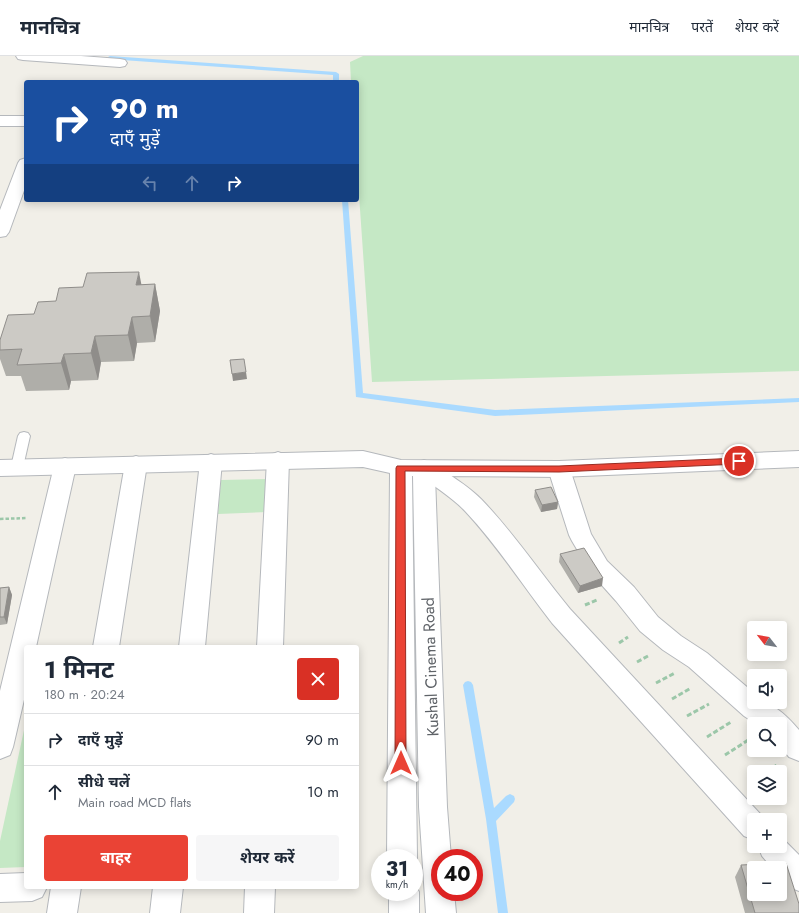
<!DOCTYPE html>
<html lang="hi">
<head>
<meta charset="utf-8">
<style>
	body { margin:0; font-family:Jost,"Noto Sans Devanagari",sans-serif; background:#f6f6f7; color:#1f2937; height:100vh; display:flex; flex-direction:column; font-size:15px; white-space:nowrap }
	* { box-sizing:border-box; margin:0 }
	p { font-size:13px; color:#747a83 }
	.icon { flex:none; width:22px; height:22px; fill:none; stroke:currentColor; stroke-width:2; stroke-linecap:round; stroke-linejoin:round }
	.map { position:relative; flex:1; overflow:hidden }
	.side { position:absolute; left:24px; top:589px; width:335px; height:244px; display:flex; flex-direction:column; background:#fff; border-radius:4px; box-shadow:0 2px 10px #0003 }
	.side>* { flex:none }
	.guide { position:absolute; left:24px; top:24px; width:335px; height:122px; border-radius:4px; box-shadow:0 2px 10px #0003; background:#1a4fa0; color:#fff; overflow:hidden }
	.needle { width:26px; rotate:301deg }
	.fabs { position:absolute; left:747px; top:565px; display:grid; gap:8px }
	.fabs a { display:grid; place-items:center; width:40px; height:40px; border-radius:4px; background:#fff; box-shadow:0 2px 10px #0003; font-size:20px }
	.speed { position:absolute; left:371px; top:793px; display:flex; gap:8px; font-size:20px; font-weight:700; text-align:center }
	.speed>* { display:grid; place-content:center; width:52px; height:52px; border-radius:50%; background:#fff; box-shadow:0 2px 10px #0003; line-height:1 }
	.speed small { font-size:10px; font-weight:400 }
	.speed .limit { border:6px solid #d22; background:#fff; color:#111 }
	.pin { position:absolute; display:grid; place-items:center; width:34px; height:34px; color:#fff; margin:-17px; border:2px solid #fff; border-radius:50%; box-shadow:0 1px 4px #0007 }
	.me { position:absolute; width:44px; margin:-22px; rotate:0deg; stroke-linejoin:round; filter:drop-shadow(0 0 3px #0008) }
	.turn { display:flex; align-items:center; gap:14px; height:84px; padding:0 20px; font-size:18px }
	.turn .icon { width:52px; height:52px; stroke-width:2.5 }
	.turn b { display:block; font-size:28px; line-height:34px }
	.lanes { display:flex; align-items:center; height:38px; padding:0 20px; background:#0003; justify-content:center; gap:20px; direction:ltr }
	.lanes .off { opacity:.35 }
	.round { display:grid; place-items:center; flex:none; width:42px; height:42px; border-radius:4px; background:#f6f6f7 }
	.headline { display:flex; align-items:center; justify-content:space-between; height:68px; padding:0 20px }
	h1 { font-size:24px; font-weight:700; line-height:30px }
	.primary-button { display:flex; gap:8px; margin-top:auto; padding:8px 20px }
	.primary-button a { flex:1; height:46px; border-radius:4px; background:#ea4335; color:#fff; font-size:16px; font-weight:700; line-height:46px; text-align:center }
	.primary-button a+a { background:#f6f6f7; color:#1f2937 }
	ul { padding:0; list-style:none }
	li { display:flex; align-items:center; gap:12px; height:52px; padding:0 20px; border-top:1px solid #e0e1e3 }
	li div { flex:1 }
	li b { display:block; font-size:15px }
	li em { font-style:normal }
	header { display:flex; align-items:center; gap:24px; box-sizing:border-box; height:56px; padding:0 20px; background:#fff; border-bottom:1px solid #e0e1e3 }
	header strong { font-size:19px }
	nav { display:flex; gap:22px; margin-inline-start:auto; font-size:14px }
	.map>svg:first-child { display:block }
	.green { fill:#c5e8c5 }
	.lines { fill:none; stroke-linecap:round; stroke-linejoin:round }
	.stream { fill:#aadaff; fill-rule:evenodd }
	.service-casing { stroke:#b5b8bc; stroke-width:2 }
	.minor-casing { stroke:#b5b8bc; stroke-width:2 }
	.tertiary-casing { stroke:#b5b8bc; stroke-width:2 }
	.path-far1 { stroke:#9cc7a9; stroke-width:2.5; stroke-dasharray:3.5 2; stroke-linecap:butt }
	.path { stroke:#9cc7a9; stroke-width:3; stroke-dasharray:5 2.5; stroke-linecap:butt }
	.service { fill:#fff; fill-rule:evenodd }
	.minor { fill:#fff; fill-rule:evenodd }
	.tertiary { fill:#fff; fill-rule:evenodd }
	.wall { fill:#afaea9 }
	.shaded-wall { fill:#8f8d8a }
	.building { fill:#cccac5; stroke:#8f8d8a; fill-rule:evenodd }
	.route { fill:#ea4335; stroke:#982c22 }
	.labels { text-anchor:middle; stroke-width:3; stroke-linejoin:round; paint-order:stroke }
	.street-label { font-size:16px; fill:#5f6368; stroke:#fff }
</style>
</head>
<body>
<header>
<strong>मानचित्र</strong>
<nav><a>मानचित्र</a><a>परतें</a><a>शेयर करें</a></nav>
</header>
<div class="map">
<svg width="799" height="857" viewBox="0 0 799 857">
	<rect width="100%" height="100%" fill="#f1efe8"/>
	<path class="green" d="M363,0H799V315L372,326L357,110V26H351L350,6Z
		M270,423L268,456L218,458L221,424Z
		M26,665V811L0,812V785Z"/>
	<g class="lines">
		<path class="stream" d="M110,0L336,16L339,18V26H333V19L108,3V1Z
			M342,144H348L363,337L495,354L799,342V346L495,360L356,341Z
			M468,625L471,626L473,629L494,752L506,740L510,738L514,740L515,743L514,746L496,765L508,857H498L486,763L463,629L465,626Z"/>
		<g class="service-casing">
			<path id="service" d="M24,376L28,377L30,380L23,411L22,414L17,416L12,414L11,411L18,380L20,377Z"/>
		</g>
		<g class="minor-casing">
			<path id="minor" d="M16,0H81L120,3L125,4L127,7L125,10L120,11L23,4L18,3Z
				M0,60H26V70H0Z
				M26,102V129L9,176L6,180L0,181V154L18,107L20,104Z
				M278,396L286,399L289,404L283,591H257L267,404L270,399Z
				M211,398L219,401L222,406L205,591H179L200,406L203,401Z
				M136,400L144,403L147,408L119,591H93L125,408L128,403Z
				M65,402L73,405L76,410L36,591H26V635L13,691L10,699L0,703V635L54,410L57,405Z
				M424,404L432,407C448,418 467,429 481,443C514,477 540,517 570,553L764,762L765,764H754V784L744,780L552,567C523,530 498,490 465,455C452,441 432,429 416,417L413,412L416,407Z
				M559,405L567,408L570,413L591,478L607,505L634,531L658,561L681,580L707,597L754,637V646C774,646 787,660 799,674V705L789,701L780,690V668H756L744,660L689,611L663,594L640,575L616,545L591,517L572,485L569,479L548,413L551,408Z
				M780,780L799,799V835L789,831L780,821V812H772L762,800L758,790H780Z
				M26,817V831H47L42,841L32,845L0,846V818Z
				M51,831H81L77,857H47Z
				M153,831H183L180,857H150Z
				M245,831H275L274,857H244Z"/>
		</g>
		<g class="tertiary-casing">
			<path id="tertiary" d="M363,395L401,404L559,405L799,395V411L559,421L435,420L447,751L451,802H440V836H454L456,857H426L419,751L413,420H412L417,802L414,808V802H387L390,417L363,411L0,420V404Z
				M414,826L419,836V857H389V836H414Z"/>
		</g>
		<path class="path-far1" d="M0,463L27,462"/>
		<path class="path" d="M585,549L597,544
			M619,587L628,581
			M637,606L648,600
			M656,627L675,617
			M672,643L691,632
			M687,660L709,648
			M707,681L731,666
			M725,699L753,681
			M766,716L777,709
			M749,726L754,723"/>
		<use href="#service" class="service"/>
		<use href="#minor" class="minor"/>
		<use href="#tertiary" class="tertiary"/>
	</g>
	<path class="wall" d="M155,228L160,255L155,286L137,287L134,305L101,306L98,324L71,325L69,334L26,335L21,320H6L0,303V284L34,258L56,245L141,229Z
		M535,434L558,446L557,453L541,456L534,441Z
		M560,498L602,530L578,537L559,506Z
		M9,531L12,539L7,568L0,569V532Z
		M741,809L799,857H745L735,821Z"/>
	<path class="shaded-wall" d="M139,216L144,242L136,229Z
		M155,228L160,255L155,286L150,260Z
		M132,261L137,287L134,305L128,279Z
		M95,280L101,306L98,324L91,297Z
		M64,298L71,325L69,334L61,307Z
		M246,316L247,323L233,325L232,318Z
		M558,446L557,453L541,456L542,449Z
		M603,522L602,530L578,537L580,530Z
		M9,531L12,539L7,568L4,561Z"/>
	<path class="building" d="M139,216L136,229L155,228L150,260L132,261L128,279L95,280L91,297L64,298L61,307L17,309L22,293L0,294V284L8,259L34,258L38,246L56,245L59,232L83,231L87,217Z
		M244,303L246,316L232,318L230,304Z
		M551,431L558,446L542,449L535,434Z
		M584,492L603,522L580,530L560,498Z
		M9,531L4,561H0V532Z
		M786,807L799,848V857H755L741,809ZM754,812H780V838H754Z"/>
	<path class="route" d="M739,402L743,405L739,408L559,416L405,415L406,707L405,710L401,712L397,710L395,707L396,412L397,410H559Z"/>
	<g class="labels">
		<g class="street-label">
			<text transform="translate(430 611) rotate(-92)" y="6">Kushal Cinema Road</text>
		</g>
	</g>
</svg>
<div class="fabs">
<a><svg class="needle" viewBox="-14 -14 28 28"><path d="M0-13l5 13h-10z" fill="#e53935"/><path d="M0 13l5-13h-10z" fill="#747a83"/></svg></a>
<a><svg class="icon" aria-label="sound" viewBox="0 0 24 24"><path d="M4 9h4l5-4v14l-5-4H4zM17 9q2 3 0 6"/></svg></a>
<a><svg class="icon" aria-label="search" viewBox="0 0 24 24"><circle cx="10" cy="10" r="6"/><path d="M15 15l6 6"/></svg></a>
<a><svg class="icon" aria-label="layers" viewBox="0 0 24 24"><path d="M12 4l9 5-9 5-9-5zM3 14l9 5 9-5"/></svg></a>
<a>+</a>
<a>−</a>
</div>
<div class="speed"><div>31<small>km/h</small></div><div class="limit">40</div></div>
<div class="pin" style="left:739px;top:405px;background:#d93025"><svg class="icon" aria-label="arrive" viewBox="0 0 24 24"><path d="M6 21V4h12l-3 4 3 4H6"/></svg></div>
<svg class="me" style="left:401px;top:707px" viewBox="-20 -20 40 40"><path d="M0-17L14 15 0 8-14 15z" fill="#ea4335" stroke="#fff" stroke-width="4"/></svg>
<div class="guide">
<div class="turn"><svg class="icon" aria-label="right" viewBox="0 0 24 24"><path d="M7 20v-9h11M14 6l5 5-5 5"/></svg><div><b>90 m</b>दाएँ मुड़ें</div></div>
<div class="lanes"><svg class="icon off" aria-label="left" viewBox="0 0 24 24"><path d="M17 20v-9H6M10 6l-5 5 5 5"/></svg><svg class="icon off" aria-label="ahead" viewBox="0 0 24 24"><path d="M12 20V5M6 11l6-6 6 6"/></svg><svg class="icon" aria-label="right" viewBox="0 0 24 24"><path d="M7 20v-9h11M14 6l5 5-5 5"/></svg></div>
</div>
<section class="side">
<div class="headline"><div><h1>1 मिनट</h1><p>180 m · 20:24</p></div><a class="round" style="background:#d93025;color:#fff"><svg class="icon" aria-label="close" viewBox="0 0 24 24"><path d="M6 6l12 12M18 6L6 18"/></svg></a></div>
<ul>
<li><svg class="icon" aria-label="right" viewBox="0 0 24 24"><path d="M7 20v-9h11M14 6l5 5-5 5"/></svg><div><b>दाएँ मुड़ें</b></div><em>90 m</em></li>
<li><svg class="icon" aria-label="ahead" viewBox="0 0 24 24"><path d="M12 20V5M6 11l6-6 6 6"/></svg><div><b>सीधे चलें</b><p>Main road MCD flats</p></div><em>10 m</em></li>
</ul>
<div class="primary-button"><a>बाहर</a><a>शेयर करें</a></div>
</section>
</div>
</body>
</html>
